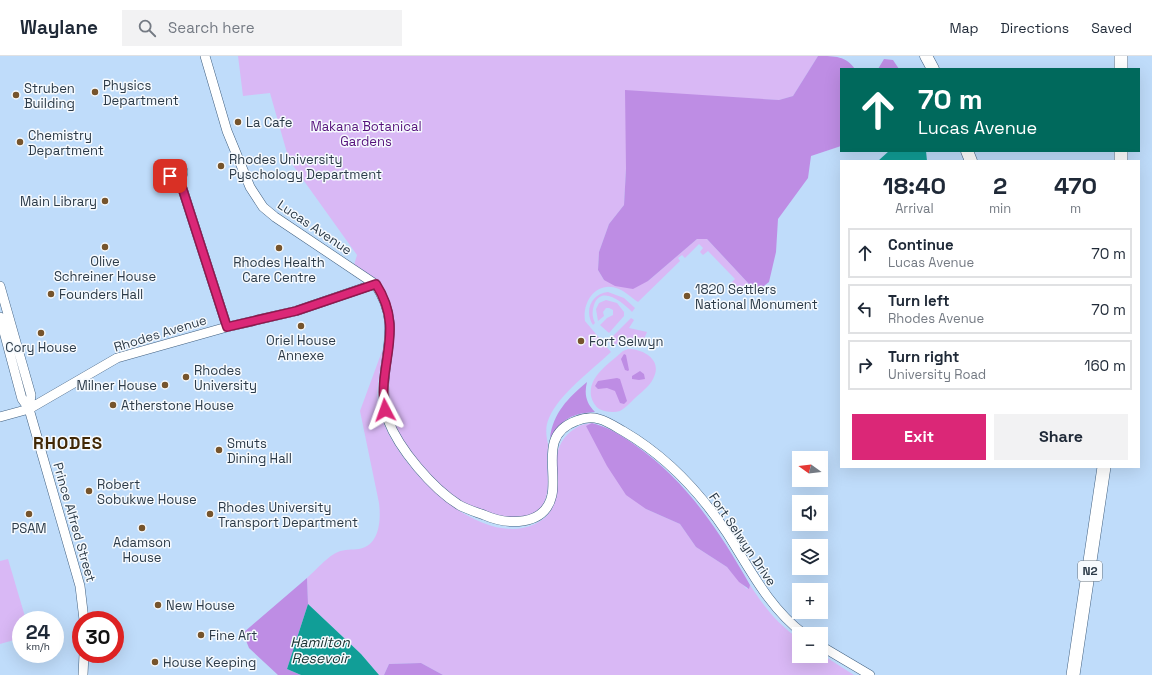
<!DOCTYPE html>
<html lang="en">
<head>
<meta charset="utf-8">
<style>
	body { margin:0; font-family:"Space Grotesk",sans-serif; background:#f2f2f3; color:#1f2937; height:100vh; display:flex; flex-direction:column; font-size:15px; white-space:nowrap }
	* { box-sizing:border-box; margin:0 }
	p { font-size:13px; color:#747a83 }
	.icon { flex:none; width:22px; height:22px; fill:none; stroke:currentColor; stroke-width:2; stroke-linecap:round; stroke-linejoin:round }
	.map { position:relative; flex:1; overflow:hidden }
	.details { position:absolute; left:840px; top:104px; width:300px; height:308px; display:flex; flex-direction:column; background:#fff; border-radius:0px; box-shadow:0 4px 16px #0002 }
	.details>* { flex:none }
	.hud { position:absolute; left:840px; top:12px; width:300px; height:84px; border-radius:0px; box-shadow:0 4px 16px #0002; background:#00695c; color:#fff; overflow:hidden }
	.needle { width:26px; rotate:285deg }
	.fabs { position:absolute; left:792px; top:395px; display:grid; gap:8px }
	.fabs a { display:grid; place-items:center; width:36px; height:36px; border-radius:0px; background:#fff; box-shadow:0 4px 16px #0002; font-size:20px }
	.speed { position:absolute; left:12px; top:555px; display:flex; gap:8px; font-size:20px; font-weight:700; text-align:center }
	.speed>* { display:grid; place-content:center; width:52px; height:52px; border-radius:50%; background:#fff; box-shadow:0 4px 16px #0002; line-height:1 }
	.speed small { font-size:10px; font-weight:400 }
	.speed .limit { border:6px solid #d22; background:#fff; color:#111 }
	.pin { position:absolute; display:grid; place-items:center; width:34px; height:34px; color:#fff; margin:-17px; border-radius:8px; box-shadow:0 2px 6px #0006 }
	.me { position:absolute; width:44px; margin:-22px; rotate:356deg; stroke-linejoin:round; filter:drop-shadow(0 0 3px #0008) }
	.turn { display:flex; align-items:center; gap:14px; height:84px; padding:0 12px; font-size:18px }
	.turn .icon { width:52px; height:52px; stroke-width:2.5 }
	.turn b { display:block; font-size:28px; line-height:34px }
	.eta { display:flex; justify-content:space-evenly; align-items:center; height:68px; text-align:center }
	.eta b { font-size:24px; font-weight:700; line-height:28px }
	.button { display:flex; gap:8px; margin-top:auto; padding:8px 12px }
	.button a { flex:1; height:46px; border-radius:0px; background:#db2777; color:#fff; font-size:16px; font-weight:700; line-height:46px; text-align:center }
	.button a+a { background:#f2f2f3; color:#1f2937 }
	ul { padding:0; list-style:none }
	li { display:flex; align-items:center; gap:12px; height:50px; margin:0 8px 6px; padding:0 4px; border:2px solid #e0e1e3; border-radius:0px }
	li div { flex:1 }
	li b { display:block; font-size:15px }
	li em { font-style:normal }
	header { display:flex; align-items:center; gap:24px; box-sizing:border-box; height:56px; padding:0 20px; background:#fff; border-bottom:1px solid #e0e1e3 }
	header strong { font-size:19px }
	nav { display:flex; gap:22px; margin-inline-start:auto; font-size:14px }
	.search { width:280px; height:36px; background:#f2f2f3; display:flex; align-items:center; gap:10px; box-sizing:border-box; padding:0 14px; border-radius:0px; color:#747a83; font-size:15px }
	.map>svg:first-child { display:block }
	.green { fill:#d9b8f5 }
	.forest { fill:#be8de4 }
	.water { fill:#119e97 }
	.lines { fill:none; stroke-linecap:round; stroke-linejoin:round }
	.minor-casing { stroke:#416080; stroke-width:10 }
	.major-casing { stroke:#416080; stroke-width:13 }
	.highway-casing { stroke:#416080; stroke-width:14 }
	.minor { stroke:#fff; stroke-width:9 }
	.major { stroke:#fff; stroke-width:12 }
	.highway { stroke:#fff; stroke-width:13 }
	.route-casing { stroke:#8e194d; stroke-width:10 }
	.route { stroke:#db2777; stroke-width:7 }
	.poi-dot { fill:#76542c; stroke:#f6fafe; stroke-width:1.5 }
	.labels { text-anchor:middle; stroke-width:3; stroke-linejoin:round; paint-order:stroke }
	.shield { fill:#f6fafe; stroke:#68747f; stroke-width:1 }
	.shield-label { font-size:12px; font-weight:bold; fill:#2b3a48 }
	.poi-label { font-size:13px; fill:#2b3a48; stroke:#f6fafe; text-anchor:start }
	.park-label { font-size:13px; fill:#55117b; stroke:#f6fafe }
	.street-label { font-size:13px; fill:#2b3a48; stroke:#f6fafe }
	.water-label { font-size:14px; font-style:italic; fill:#17312f; stroke:#f6fafe }
	.district-label { font-size:17px; font-weight:bold; letter-spacing:1px; fill:#412806; stroke:#f6fafe }
</style>
</head>
<body>
<header>
<strong>Waylane</strong>
<div class="search"><svg class="icon" aria-label="search" viewBox="0 0 24 24"><circle cx="10" cy="10" r="6"/><path d="M15 15l6 6"/></svg>Search here</div>
<nav><a>Map</a><a>Directions</a><a>Saved</a></nav>
</header>
<div class="map">
<svg width="1152" height="619" viewBox="0 0 1152 619">
	<rect width="100%" height="100%" fill="#bfdcfa"/>
	<path class="green" d="M238,0H818L793,40L779,44L700,40L626,113L624,149L609,168L599,196L598,214L604,224L648,225L697,183H707L749,228L736,233L731,227L735,223L708,195L703,199L700,196L703,192L699,188L685,202L682,199L678,202L680,205L638,246C632,242 626,236 619,233C597,224 582,245 585,265L611,296C591,315 560,337 549,362C545,371 546,379 548,388C548,393 547,398 547,403C547,421 552,441 538,455C531,461 521,461 512,461C462,463 398,398 388,352C381,323 395,294 393,265C393,258 390,251 389,244C383,227 369,217 354,209L357,199L289,104L270,37L243,40Z
		M608,236L624,242L635,252L632,256C624,247 601,228 594,249C592,255 592,261 595,267L593,269C584,255 591,238 608,236Z
		M606,244L617,247L624,256V260L609,277L600,269L607,262L613,259V254L609,252H606L603,256L604,260L598,265L596,253L599,247Z
		M631,262L634,264L629,272L647,276L644,283L628,282L613,290L608,285Z
		M385,287C382,308 374,333 379,353C391,405 477,495 535,468C576,448 540,405 568,378C576,371 581,368 592,367L587,370L646,453L680,468L696,491L727,511L745,531L747,533L750,529C765,552 777,567 799,583V600H821V598L854,619H443L421,607L389,608L384,619H379L361,598L308,548L307,522C315,515 329,499 338,496C344,493 353,494 359,493C380,489 381,464 379,447L360,355Z
		M628,293C645,293 663,305 653,323C649,331 640,337 634,343C630,347 625,352 620,355C614,357 605,356 599,353C595,350 592,345 591,340C588,320 610,307 623,295Z
		M8,503L26,564H21V582L0,588V505Z"/>
	<path class="forest" d="M818,0C835,0 846,0 855,13H841V90L811,100L808,122L778,163L776,196L769,226L760,233L749,228L707,183H697L648,225L633,233L615,230L604,224L598,214L599,196L609,168L624,149L626,113L625,34L779,44L793,40Z
		M884,3L893,4L899,13H878Z
		M624,298L626,299L629,314L628,315L625,314L621,303Z
		M640,315L644,318L645,323L639,324L632,323V320Z
		M617,322L620,323L627,345L624,348L620,347L615,335L607,332L598,333L595,330L598,325Z
		M587,326C584,338 586,347 595,356C572,357 563,363 550,382C553,357 568,342 587,326Z
		M592,367C608,371 621,379 635,389C686,424 720,476 750,529L749,533L739,526L727,511L696,491L680,468L646,453L626,439L607,410L586,370Z
		M307,522L308,548L287,613L301,619H278L249,592L243,577Z
		M421,607L443,619H384L389,608Z"/>
	<path class="water" d="M889,95H926L927,105H878Z
		M308,548L361,598L379,619H301L287,613Z"/>
	<g class="lines">
		<g class="minor-casing">
			<path id="minor" d="M205,0L227,75L250,131L263,151L275,161L375,228C400,265 386,289 384,329C384,341 384,353 388,364C399,393 432,432 459,449C466,453 476,456 484,459C507,469 545,471 552,439C557,413 540,378 576,365C583,362 592,361 599,363C607,365 616,371 623,375C666,400 700,436 727,477C750,513 769,552 804,578
				M169 116a7 7 0 1 1 14 0a7 7 0 1 1-14 0Z
				M179,122L227,271
				M0,230L31,339L29,353
				M0,261L22,343L29,353L80,530L84,564
				M0,361L29,353L117,302L227,271L296,255L375,228
				M821,590L870,619
				M83,619L84,598"/>
		</g>
		<g class="major-casing">
			<path id="major" d="M926,0L933,13
				M967,95L971,105"/>
		</g>
		<g class="highway-casing">
			<path id="highway" d="M1121,0V13
				M1121,105V95
				M1073,619L1104,411"/>
		</g>
		<use href="#minor" class="minor"/>
		<use href="#major" class="major"/>
		<use href="#highway" class="highway"/>
	</g>
	<g class="lines">
		<g class="route-casing">
			<path id="route" d="M170,120L173,122H179L227,271L296,255L376,228C406,275 377,307 385,354"/>
		</g>
		<use href="#route" class="route"/>
	</g>
	<g class="poi-dot">
		<circle cx="95" cy="36" r="4"/>
		<circle cx="16" cy="39" r="4"/>
		<circle cx="238" cy="66" r="4"/>
		<circle cx="20" cy="86" r="4"/>
		<circle cx="221" cy="110" r="4"/>
		<circle cx="105" cy="145" r="4"/>
		<circle cx="105" cy="191" r="4"/>
		<circle cx="279" cy="192" r="4"/>
		<circle cx="51" cy="238" r="4"/>
		<circle cx="687" cy="240" r="4"/>
		<circle cx="301" cy="270" r="4"/>
		<circle cx="41" cy="277" r="4"/>
		<circle cx="581" cy="285" r="4"/>
		<circle cx="186" cy="321" r="4"/>
		<circle cx="165" cy="329" r="4"/>
		<circle cx="113" cy="349" r="4"/>
		<circle cx="219" cy="394" r="4"/>
		<circle cx="89" cy="435" r="4"/>
		<circle cx="29" cy="458" r="4"/>
		<circle cx="210" cy="458" r="4"/>
		<circle cx="142" cy="472" r="4"/>
		<circle cx="158" cy="549" r="4"/>
		<circle cx="201" cy="579" r="4"/>
		<circle cx="155" cy="606" r="4"/>
	</g>
	<g class="labels">
		<rect class="shield" x="1078" y="505" width="24" height="20" rx="3"/>
		<g class="shield-label">
			<text x="1090" y="519">N2</text>
		</g>
		<g class="poi-label">
			<text x="103" y="34">Physics<tspan x="103" dy="15">Department</tspan></text>
			<text x="24" y="37">Struben<tspan x="24" dy="15">Building</tspan></text>
			<text x="246" y="71">La Cafe</text>
			<text x="28" y="84">Chemistry<tspan x="28" dy="15">Department</tspan></text>
			<text x="229" y="108">Rhodes University<tspan x="229" dy="15">Pyschology Department</tspan></text>
			<text x="97" y="150" text-anchor="end">Main Library</text>
			<text x="105" y="210" text-anchor="middle">Olive<tspan x="105" dy="15">Schreiner House</tspan></text>
			<text x="279" y="211" text-anchor="middle">Rhodes Health<tspan x="279" dy="15">Care Centre</tspan></text>
			<text x="695" y="238">1820 Settlers<tspan x="695" dy="15">National Monument</tspan></text>
			<text x="59" y="243">Founders Hall</text>
			<text x="301" y="289" text-anchor="middle">Oriel House<tspan x="301" dy="15">Annexe</tspan></text>
			<text x="589" y="290">Fort Selwyn</text>
			<text x="41" y="296" text-anchor="middle">Cory House</text>
			<text x="194" y="319">Rhodes<tspan x="194" dy="15">University</tspan></text>
			<text x="157" y="334" text-anchor="end">Milner House</text>
			<text x="121" y="354">Atherstone House</text>
			<text x="227" y="392">Smuts<tspan x="227" dy="15">Dining Hall</tspan></text>
			<text x="97" y="433">Robert<tspan x="97" dy="15">Sobukwe House</tspan></text>
			<text x="218" y="456">Rhodes University<tspan x="218" dy="15">Transport Department</tspan></text>
			<text x="29" y="477" text-anchor="middle">PSAM</text>
			<text x="142" y="491" text-anchor="middle">Adamson<tspan x="142" dy="15">House</tspan></text>
			<text x="166" y="554">New House</text>
			<text x="209" y="584">Fine Art</text>
			<text x="163" y="611">House Keeping</text>
		</g>
		<g class="park-label">
			<text x="366" y="75">Makana Botanical<tspan x="366" dy="15">Gardens</tspan></text>
		</g>
		<g class="street-label">
			<text transform="translate(315 171) rotate(34)" y="5">Lucas Avenue</text>
			<text transform="translate(160 277) rotate(-17)" y="5">Rhodes Avenue</text>
			<text transform="translate(75 466) rotate(74)" y="5">Prince Alfred Street</text>
			<text transform="translate(743 483) rotate(56)" y="5">Fort Selwyn Drive</text>
		</g>
		<g class="water-label">
			<text x="320" y="591">Hamilton<tspan x="320" dy="16">Resevoir</tspan></text>
		</g>
		<g class="district-label">
			<text x="68" y="393">RHODES</text>
		</g>
	</g>
</svg>
<div class="fabs">
<a><svg class="needle" viewBox="-14 -14 28 28"><path d="M0-13l5 13h-10z" fill="#e53935"/><path d="M0 13l5-13h-10z" fill="#747a83"/></svg></a>
<a><svg class="icon" aria-label="sound" viewBox="0 0 24 24"><path d="M4 9h4l5-4v14l-5-4H4zM17 9q2 3 0 6"/></svg></a>
<a><svg class="icon" aria-label="layers" viewBox="0 0 24 24"><path d="M12 4l9 5-9 5-9-5zM3 14l9 5 9-5"/></svg></a>
<a>+</a>
<a>−</a>
</div>
<div class="speed"><div>24<small>km/h</small></div><div class="limit">30</div></div>
<div class="pin" style="left:170px;top:120px;background:#d93025"><svg class="icon" aria-label="arrive" viewBox="0 0 24 24"><path d="M6 21V4h12l-3 4 3 4H6"/></svg></div>
<svg class="me" style="left:385px;top:354px" viewBox="-20 -20 40 40"><path d="M0-17L14 15 0 8-14 15z" fill="#db2777" stroke="#fff" stroke-width="4"/></svg>
<div class="hud">
<div class="turn"><svg class="icon" aria-label="ahead" viewBox="0 0 24 24"><path d="M12 20V5M6 11l6-6 6 6"/></svg><div><b>70 m</b>Lucas Avenue</div></div>
</div>
<section class="details">
<div class="eta">
<div><b>18:40</b><p>Arrival</p></div>
<div><b>2</b><p>min</p></div>
<div><b>470</b><p>m</p></div>
</div>
<ul>
<li><svg class="icon" aria-label="ahead" viewBox="0 0 24 24"><path d="M12 20V5M6 11l6-6 6 6"/></svg><div><b>Continue</b><p>Lucas Avenue</p></div><em>70 m</em></li>
<li><svg class="icon" aria-label="left" viewBox="0 0 24 24"><path d="M17 20v-9H6M10 6l-5 5 5 5"/></svg><div><b>Turn left</b><p>Rhodes Avenue</p></div><em>70 m</em></li>
<li><svg class="icon" aria-label="right" viewBox="0 0 24 24"><path d="M7 20v-9h11M14 6l5 5-5 5"/></svg><div><b>Turn right</b><p>University Road</p></div><em>160 m</em></li>
</ul>
<div class="button"><a>Exit</a><a>Share</a></div>
</section>
</div>
</body>
</html>
